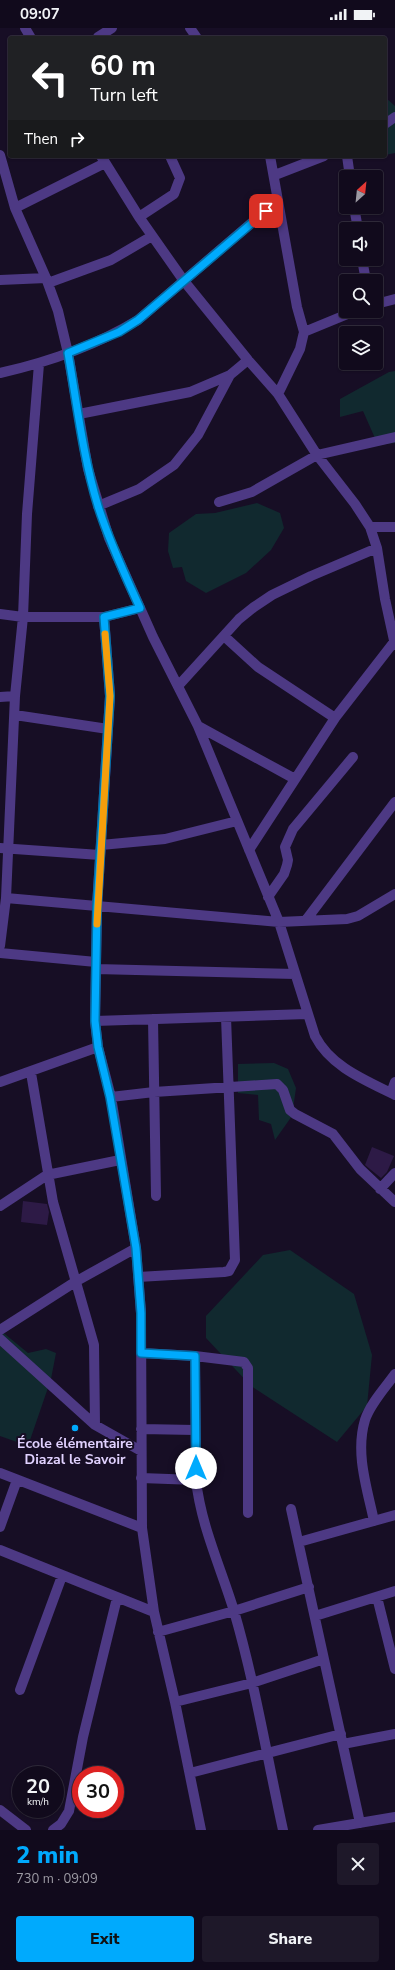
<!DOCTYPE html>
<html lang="en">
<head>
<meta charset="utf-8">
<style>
	body { margin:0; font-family:"Nunito Sans",sans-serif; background:#1e1829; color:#f1f3f6; height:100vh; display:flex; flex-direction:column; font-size:15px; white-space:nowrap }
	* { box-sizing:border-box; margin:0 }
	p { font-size:13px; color:#9c9aa3 }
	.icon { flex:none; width:22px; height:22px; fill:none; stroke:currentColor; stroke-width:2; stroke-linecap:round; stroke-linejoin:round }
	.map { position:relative; height:1802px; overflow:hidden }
	.panel { display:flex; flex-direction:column; background:#110a1c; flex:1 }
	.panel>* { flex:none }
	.banner { position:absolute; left:8px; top:8px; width:379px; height:122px; border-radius:4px; box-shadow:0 1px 3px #0004,0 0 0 1px #302b3b; background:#202124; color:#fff; overflow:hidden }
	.needle { width:26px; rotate:27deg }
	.fabs { position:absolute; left:339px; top:142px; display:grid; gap:8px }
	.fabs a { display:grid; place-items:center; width:44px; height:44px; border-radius:4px; background:#110a1c; box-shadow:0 1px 3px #0004,0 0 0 1px #302b3b; font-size:20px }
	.speed { position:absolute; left:12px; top:1738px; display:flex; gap:8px; font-size:20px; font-weight:700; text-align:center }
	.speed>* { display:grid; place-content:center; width:52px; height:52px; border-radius:50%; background:#110a1c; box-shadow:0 1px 3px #0004,0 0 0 1px #302b3b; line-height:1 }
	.speed small { font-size:10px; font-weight:400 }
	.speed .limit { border:6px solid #d22; background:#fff; color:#111 }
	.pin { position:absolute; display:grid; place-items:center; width:34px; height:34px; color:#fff; margin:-17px; border-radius:8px; box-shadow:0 2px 6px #0006 }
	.me { position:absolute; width:44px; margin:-22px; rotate:0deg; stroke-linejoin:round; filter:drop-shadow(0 0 3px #0008) }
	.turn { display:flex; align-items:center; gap:14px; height:84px; padding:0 16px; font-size:18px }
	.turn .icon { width:52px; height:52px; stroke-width:2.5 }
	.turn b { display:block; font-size:28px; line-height:34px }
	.then { display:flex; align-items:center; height:38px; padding:0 16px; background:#0003; gap:8px; font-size:15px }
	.round { display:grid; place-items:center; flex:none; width:42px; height:42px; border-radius:4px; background:#1e1829 }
	.headline { display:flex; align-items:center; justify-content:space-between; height:68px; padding:0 16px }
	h1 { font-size:24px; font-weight:800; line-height:30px; color:#00aafd }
	.cta { display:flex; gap:8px; margin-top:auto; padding:8px 16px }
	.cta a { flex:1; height:46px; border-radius:4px; background:#00aafd; color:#111; font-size:16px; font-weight:800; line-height:46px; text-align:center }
	.cta a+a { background:#1e1829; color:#f1f3f6 }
	.status { display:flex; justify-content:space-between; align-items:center; height:28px; padding:0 20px; background:#110a1c; direction:ltr }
	.status svg { height:11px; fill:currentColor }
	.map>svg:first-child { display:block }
	.green { fill:#11292f }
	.building { fill:#2d1a46 }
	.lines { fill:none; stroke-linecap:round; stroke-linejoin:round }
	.minor { stroke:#4d3984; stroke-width:10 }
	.route-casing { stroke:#006ea4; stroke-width:10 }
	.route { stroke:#00aafd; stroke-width:7 }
	.slow { stroke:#f59e0b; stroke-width:7 }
	.poi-dot { fill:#00aafd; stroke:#170e25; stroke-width:1.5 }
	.labels { text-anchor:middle; stroke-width:4; stroke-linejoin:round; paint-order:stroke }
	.poi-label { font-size:14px; font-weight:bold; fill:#e1d2ff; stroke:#170e25 }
</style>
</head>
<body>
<div class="status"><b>09:07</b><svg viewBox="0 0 49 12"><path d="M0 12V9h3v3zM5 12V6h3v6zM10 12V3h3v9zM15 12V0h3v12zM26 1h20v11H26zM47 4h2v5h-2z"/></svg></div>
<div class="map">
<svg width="395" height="1802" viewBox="0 0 395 1802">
	<rect width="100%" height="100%" fill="#170e25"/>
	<path class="green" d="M385,69L395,78V125L385,127Z
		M395,343V415L378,417L363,383L340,389V371L389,344Z
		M257,475L280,485L284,500L271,522L246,545L206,565L186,553L182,539L173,540L168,523L169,505L196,486L215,485Z
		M274,1035L288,1041L296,1060L292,1088L275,1112L271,1096L259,1092L258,1067L238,1065V1036Z
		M290,1222L354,1266L372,1327L367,1378L337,1414L251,1358L206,1310V1288L263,1227Z
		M0,1302L28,1325L46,1321L56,1325L51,1351L28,1418L0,1408Z"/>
	<path class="building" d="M372,1119L394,1128L387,1144L381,1150L365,1137Z
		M23,1173L47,1176L49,1184L47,1197L21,1194Z"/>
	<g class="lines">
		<path class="minor" d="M25,0L31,10
			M190,0L197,10
			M98,9L112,0
			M385,96L395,89
			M0,127L15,180L46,250L58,283L68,325L88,441L109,510L153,609L198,698L279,894L315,1008C331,1039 365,1052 395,1067
			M101,128L139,189L184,253L248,332L278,366L317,427L355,476L370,499L377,520L385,571L395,617
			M270,128L297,279L304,304L300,321L278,366
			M347,128L350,149
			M275,147L324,128
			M354,179L358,201
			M15,180L105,135
			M139,189L174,166L180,150L170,128
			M362,231L366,253
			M0,252L46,250
			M48,255L111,232L152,208
			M376,276L395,271
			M304,304L355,283
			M0,345C49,334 95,318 138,292L277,173
			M79,386L190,364L230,347L248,332
			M219,474L252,464L317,427L395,409
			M98,478L139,461L174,437L198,407L230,347
			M370,499H395
			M0,586L23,589H104L140,580
			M104,589L110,668L97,879L95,993L98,1019L111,1069L136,1220L141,1285L142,1500L154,1584L175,1674L201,1802
			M224,608L258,639L335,690
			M179,657L239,591L254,579L272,567L311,548L377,520
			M0,669L15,668
			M15,687L108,701
			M198,698L295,751
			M101,817L165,811L237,793
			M0,820L100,827
			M249,822L335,690L394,614
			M268,869L284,846L287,837L288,832L285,819L293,801L353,729
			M6,870L279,894L347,891L358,888L395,866
			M306,892L395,774
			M0,918L6,870L15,668L23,589L27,486L39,336
			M0,925L96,934
			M96,941L295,946
			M153,991L156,1168
			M95,993L307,986
			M31,1045L53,1174L94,1317L95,1397
			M0,1054L98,1019
			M391,1065L395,1054
			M111,1069L154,1064L277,1056L283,1062L290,1082L295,1086L333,1106L360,1141L395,1174
			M380,1161L395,1145
			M0,1178L47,1147L120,1132
			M138,1249L224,1244L229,1243L235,1232L226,989
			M0,1302L75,1254L136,1220
			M0,1311L95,1397L141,1423
			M141,1325L195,1328L244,1334L248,1340V1485
			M195,1328L196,1452C201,1498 221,1540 234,1583C255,1655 267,1729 283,1802
			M141,1401L195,1402
			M0,1445L142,1500
			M141,1450L196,1452
			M291,1481L360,1795
			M374,1493C367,1460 355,1425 365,1392C370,1376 385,1360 395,1346
			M0,1499L17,1452
			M299,1514L395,1487
			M0,1522L154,1584
			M377,1569L395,1641
			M315,1588L395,1563
			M158,1604L234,1583L309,1559
			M20,1662L62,1548
			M175,1674L252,1655L324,1631
			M343,1716L395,1706
			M190,1745L341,1706
			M0,1782L26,1802
			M53,1802L61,1796L69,1783L83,1709L117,1570
			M318,1802L395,1789"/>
	</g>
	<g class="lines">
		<g class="route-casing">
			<path id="route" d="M196,1440L195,1328L141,1325V1285L136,1220L110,1069L98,1019L95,993L97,879L110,668L104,589L140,580C125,547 109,513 98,478C83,429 77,376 68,325L119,304L138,292L266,183"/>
		</g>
		<use href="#route" class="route"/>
		<path class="slow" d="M97,896L110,668L105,606"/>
	</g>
	<circle class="poi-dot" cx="75" cy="1400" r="4"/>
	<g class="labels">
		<g class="poi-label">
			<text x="75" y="1420">École élémentaire<tspan x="75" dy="16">Diazal le Savoir</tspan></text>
		</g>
	</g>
</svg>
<div class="fabs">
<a><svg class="needle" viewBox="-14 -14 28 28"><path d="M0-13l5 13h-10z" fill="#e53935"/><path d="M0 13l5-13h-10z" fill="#9c9aa3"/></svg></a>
<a><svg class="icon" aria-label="sound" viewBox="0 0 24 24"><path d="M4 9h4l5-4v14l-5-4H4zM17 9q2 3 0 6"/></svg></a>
<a><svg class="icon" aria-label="search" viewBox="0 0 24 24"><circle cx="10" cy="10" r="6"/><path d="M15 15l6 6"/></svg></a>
<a><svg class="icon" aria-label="layers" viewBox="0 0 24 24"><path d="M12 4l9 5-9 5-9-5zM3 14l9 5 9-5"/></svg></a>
</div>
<div class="speed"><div>20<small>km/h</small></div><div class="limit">30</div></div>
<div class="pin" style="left:266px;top:183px;background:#d93025"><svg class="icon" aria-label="arrive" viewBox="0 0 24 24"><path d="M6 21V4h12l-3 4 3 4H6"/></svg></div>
<svg class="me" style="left:196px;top:1440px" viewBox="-20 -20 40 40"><circle r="19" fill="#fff"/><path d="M0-13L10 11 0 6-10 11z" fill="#00aafd"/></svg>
<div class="banner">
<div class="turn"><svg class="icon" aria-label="left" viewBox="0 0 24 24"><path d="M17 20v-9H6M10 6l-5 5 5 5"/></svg><div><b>60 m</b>Turn left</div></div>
<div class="then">Then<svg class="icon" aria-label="right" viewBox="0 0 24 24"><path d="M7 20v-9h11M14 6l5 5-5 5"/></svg></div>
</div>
</div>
<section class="panel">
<div class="headline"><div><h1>2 min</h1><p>730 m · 09:09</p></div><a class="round"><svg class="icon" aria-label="close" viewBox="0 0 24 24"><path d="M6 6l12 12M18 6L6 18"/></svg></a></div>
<div class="cta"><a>Exit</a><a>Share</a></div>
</section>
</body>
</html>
